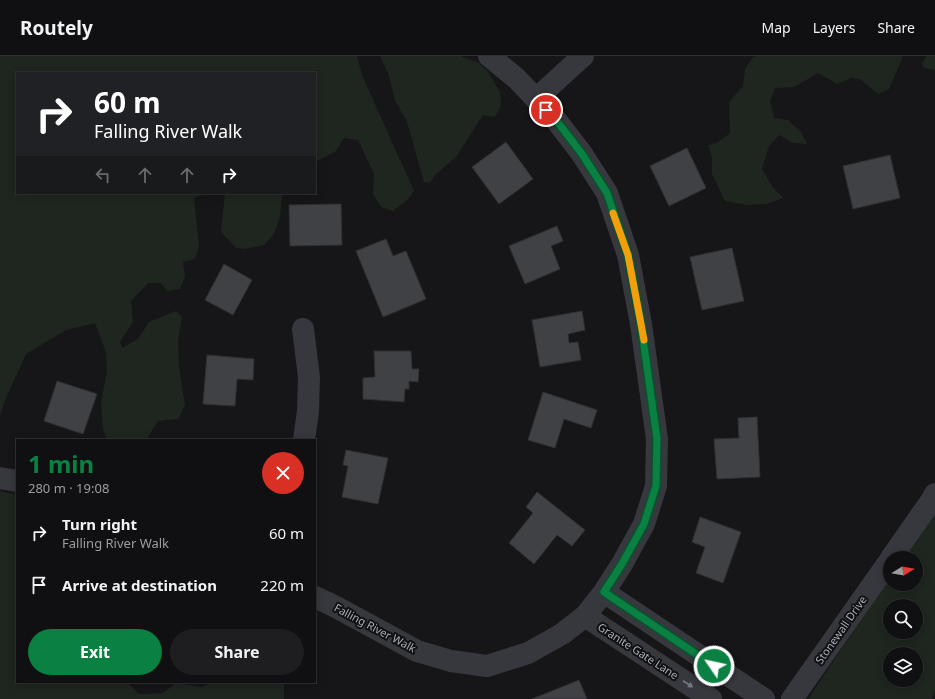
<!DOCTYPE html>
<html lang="en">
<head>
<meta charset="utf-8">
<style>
	body { margin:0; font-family:"Noto Sans",sans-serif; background:#1e1e20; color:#f1f3f6; height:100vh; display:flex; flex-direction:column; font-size:15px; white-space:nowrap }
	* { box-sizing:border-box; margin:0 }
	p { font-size:13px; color:#9c9d9f }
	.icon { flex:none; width:22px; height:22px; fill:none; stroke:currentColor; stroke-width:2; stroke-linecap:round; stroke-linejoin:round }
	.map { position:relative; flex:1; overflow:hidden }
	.panel { position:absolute; left:16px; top:383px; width:300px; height:244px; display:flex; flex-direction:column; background:#101012; border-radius:0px; box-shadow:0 2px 10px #0003,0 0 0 1px #303032 }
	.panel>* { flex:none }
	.hud { position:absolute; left:16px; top:16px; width:300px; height:122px; border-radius:0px; box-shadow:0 2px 10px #0003,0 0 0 1px #303032; background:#202124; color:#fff; overflow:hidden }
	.needle { width:26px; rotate:79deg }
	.buttons { position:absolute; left:883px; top:495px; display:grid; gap:8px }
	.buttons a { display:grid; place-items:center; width:40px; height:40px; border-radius:50%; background:#101012; box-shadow:0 2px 10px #0003,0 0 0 1px #303032; font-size:20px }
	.pin { position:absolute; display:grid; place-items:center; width:34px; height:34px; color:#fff; margin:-17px; border:2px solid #fff; border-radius:50%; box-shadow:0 1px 4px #0007 }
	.me { position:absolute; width:44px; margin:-22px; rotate:304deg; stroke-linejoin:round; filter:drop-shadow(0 0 3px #0008) }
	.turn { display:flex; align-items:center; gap:14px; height:84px; padding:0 12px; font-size:18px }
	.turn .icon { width:52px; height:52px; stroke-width:2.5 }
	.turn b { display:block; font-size:28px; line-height:34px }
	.lanes { display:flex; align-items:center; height:38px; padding:0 12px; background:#0003; justify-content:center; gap:20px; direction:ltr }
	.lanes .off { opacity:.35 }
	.round { display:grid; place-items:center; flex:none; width:42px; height:42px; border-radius:21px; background:#1e1e20 }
	.head { display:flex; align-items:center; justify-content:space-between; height:68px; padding:0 12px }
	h1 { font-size:24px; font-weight:700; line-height:30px; color:#0b8043 }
	.cta { display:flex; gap:8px; margin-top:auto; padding:8px 12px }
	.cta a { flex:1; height:46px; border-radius:24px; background:#0b8043; color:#fff; font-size:16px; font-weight:700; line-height:46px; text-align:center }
	.cta a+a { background:#1e1e20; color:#f1f3f6 }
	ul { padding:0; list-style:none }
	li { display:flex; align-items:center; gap:12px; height:52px; padding:0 12px }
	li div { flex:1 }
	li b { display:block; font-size:15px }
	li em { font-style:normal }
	header { display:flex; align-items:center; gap:24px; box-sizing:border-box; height:56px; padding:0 20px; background:#101012; border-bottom:1px solid #303032 }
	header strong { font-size:19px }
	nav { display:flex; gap:22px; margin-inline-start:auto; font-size:14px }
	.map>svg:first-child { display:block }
	.green { fill:#1e261f; fill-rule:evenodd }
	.building { fill:#404145; stroke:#303034 }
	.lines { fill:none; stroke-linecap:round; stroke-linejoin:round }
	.minor { stroke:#37383d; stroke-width:22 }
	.oneway { fill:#757881 }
	.route-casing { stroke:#07532c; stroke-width:10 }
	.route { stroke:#0b8043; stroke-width:7 }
	.slow { stroke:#f59e0b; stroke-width:7 }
	.labels { text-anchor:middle; stroke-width:4; stroke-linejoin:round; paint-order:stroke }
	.street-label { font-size:11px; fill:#a8adb8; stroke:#111113 }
</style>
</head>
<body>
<header>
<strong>Routely</strong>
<nav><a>Map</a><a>Layers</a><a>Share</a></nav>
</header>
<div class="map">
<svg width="935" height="643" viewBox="0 0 935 643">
	<rect width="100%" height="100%" fill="#161618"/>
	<path class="green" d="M0,0H357L362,19L414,135L407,144L393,155L381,151L373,138L374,118L358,84L344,82L336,95L315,106V17H17V137H208L194,142L199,190L195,203L183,206L185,220L180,233L167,235L161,227H148L131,245L133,266L120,286L122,292L138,283L149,266L176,255L182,261L178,285L179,311L185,349L178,363L158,365L146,384H107L103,373L101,346L107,316L106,296L95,267L66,274L26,298L6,342L0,359Z
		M380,0H461L479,7L488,16L500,36L501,50L495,61L483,59L456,101L435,119L430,127L424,126L407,66L395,44L388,17Z
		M757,0H903L889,33L878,38L860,23L851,22L837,28L818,17L794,31L775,32L770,45L774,62L788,64L801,76L807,88L793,87L779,79L769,90L762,113L772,130L783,142L766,148L748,149L725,145L712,118V103L708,89L717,87L730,77L729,46L743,30L745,13L753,1Z
		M926,0H935V14L924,12L922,8L926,1Z
		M225,137H282L280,161L274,178L264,189L244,193L236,192L221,176Z
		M0,435L17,439V626H127L139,638L163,637L176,627L201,631L213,626H284V643H0Z
		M935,452V634L932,643H808L890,520V528H916V502H902ZM890,550H916V576H890ZM890,598H916V624H890Z"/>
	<path class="building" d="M506,86L533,123L499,148L472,111Z
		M687,92L706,132L669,150L650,110Z
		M890,99L900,142L853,153L843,110Z
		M341,148L342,189L290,190L289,149Z
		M557,170L563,185L551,190L560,213L525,228L509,190Z
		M386,183L393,200L406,195L426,243L383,261L356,195Z
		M732,192L744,245L702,254L690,201Z
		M224,208L252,224L233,259L205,244Z
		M582,255L585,274L568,278L569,287L578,286L581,304L540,311L532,264Z
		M374,295H411L412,313H419L418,326L409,325V333H405L404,346L363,343V322L375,321Z
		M207,299L254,303L253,324L237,323L235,350L203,348Z
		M57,325L97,338L83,378L44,365Z
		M543,336L597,354L591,372L564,363L555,392L528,384Z
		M757,361L760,421L717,423L714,383L739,382L738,362Z
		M346,394L388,402L378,448L342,441L348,410L343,409Z
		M537,436L585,474L572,490L557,479L534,508L509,487L533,457L526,451Z
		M700,461L741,476L723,527L696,517L705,491L692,486Z
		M579,624L587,643H532Z"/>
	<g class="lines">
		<path class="minor" d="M536,43L583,0
			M303,273L309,321L308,355L304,384
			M0,422L17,425
			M891,502L931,445L935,438
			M604,536L764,643
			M315,541L336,551L417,595L451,605L487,610L528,597L562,578L585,560L604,536L622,508L644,468L656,430L657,383L641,268L628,199L607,137L582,98L556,64L517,23L489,0
			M585,560L711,643
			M792,643L890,504"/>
	</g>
	<defs><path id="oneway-solid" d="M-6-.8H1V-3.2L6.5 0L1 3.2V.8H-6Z"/></defs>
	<use class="oneway" href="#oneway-solid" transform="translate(688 628) rotate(33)"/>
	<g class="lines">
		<g class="route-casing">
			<path id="route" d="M546,54L556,64L582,98L607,137L628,199L641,268L657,383L656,430L644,468L622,508L604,536L714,610"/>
		</g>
		<use href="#route" class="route"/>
		<path class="slow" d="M613,157L628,199L641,268L644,284"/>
	</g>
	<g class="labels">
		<g class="street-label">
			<text transform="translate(375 572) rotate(28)" y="4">Falling River Walk</text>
			<text transform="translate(841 574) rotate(-55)" y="4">Stonewall Drive</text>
			<text transform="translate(638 595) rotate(33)" y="4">Granite Gate Lane</text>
		</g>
	</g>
</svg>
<div class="buttons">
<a><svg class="needle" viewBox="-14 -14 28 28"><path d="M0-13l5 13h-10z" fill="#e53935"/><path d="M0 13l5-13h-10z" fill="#9c9d9f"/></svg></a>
<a><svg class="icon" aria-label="search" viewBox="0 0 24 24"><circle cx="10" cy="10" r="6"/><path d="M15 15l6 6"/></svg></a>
<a><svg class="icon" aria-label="layers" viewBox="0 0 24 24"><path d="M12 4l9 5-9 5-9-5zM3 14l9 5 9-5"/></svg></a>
</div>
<div class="pin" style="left:546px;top:54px;background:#d93025"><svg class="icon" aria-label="arrive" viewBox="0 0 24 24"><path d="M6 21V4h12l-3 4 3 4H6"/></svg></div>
<svg class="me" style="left:714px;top:610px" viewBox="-20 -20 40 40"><circle r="17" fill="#0b8043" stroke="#fff" stroke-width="3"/><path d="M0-11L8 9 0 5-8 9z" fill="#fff"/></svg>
<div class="hud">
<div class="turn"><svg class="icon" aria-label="right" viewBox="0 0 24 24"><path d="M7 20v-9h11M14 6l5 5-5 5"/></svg><div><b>60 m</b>Falling River Walk</div></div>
<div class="lanes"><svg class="icon off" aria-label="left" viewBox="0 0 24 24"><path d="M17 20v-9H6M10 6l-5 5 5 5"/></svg><svg class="icon off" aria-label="ahead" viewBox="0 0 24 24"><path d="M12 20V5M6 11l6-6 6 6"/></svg><svg class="icon off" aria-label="ahead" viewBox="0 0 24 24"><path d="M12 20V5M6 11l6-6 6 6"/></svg><svg class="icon" aria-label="right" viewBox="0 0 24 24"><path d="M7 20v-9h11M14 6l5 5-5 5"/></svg></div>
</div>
<section class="panel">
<div class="head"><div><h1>1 min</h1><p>280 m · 19:08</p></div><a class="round" style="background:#d93025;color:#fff"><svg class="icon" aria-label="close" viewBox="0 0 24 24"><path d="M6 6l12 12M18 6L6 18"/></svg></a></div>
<ul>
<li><svg class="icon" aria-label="right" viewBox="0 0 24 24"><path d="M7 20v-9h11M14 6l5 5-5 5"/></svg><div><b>Turn right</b><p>Falling River Walk</p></div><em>60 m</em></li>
<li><svg class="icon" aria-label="arrive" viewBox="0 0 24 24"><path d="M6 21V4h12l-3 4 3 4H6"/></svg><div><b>Arrive at destination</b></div><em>220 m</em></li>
</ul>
<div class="cta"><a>Exit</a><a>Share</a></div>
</section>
</div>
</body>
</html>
